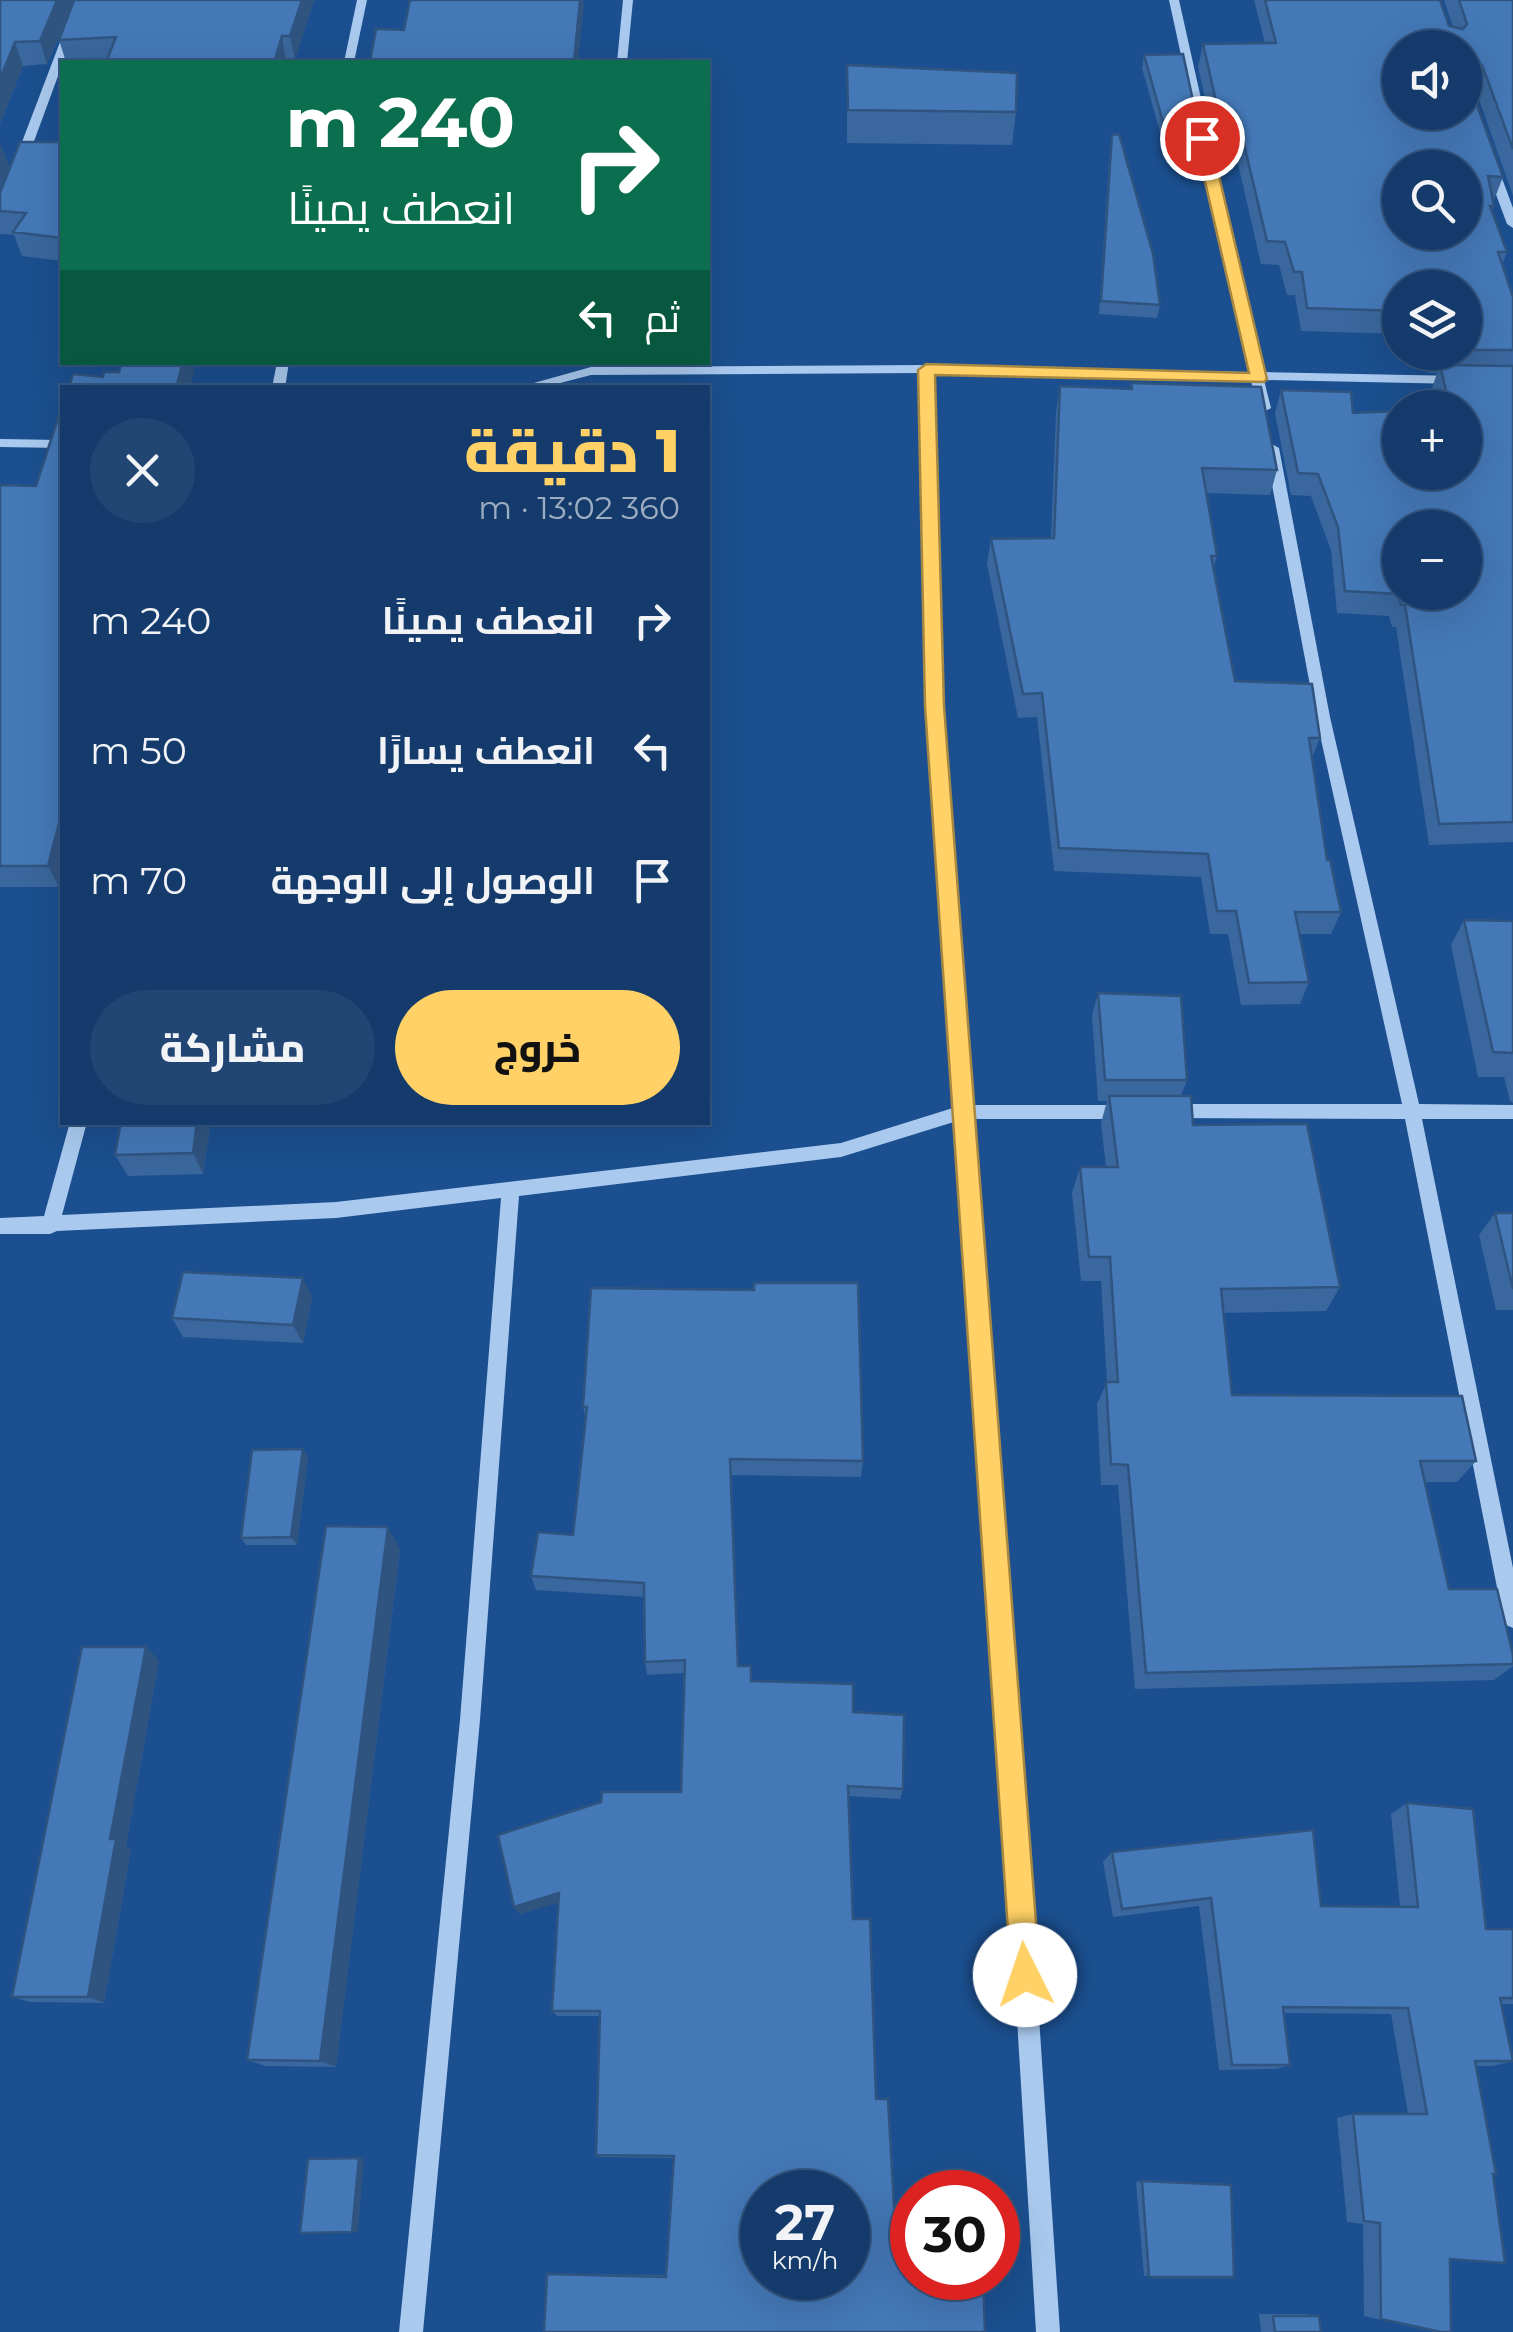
<!DOCTYPE html>
<html lang="ar">
<head>
<meta charset="utf-8">
<style>
	body { margin:0; font-family:Montserrat,Cairo,sans-serif; background:#214673; color:#f1f3f6; direction:rtl; height:100vh; display:flex; flex-direction:column; font-size:38px; white-space:nowrap }
	* { box-sizing:border-box; margin:0 }
	p { font-size:32px; color:#9dadc1 }
	.icon { flex:none; width:55px; height:55px; fill:none; stroke:currentColor; stroke-width:2; stroke-linecap:round; stroke-linejoin:round }
	.map { position:relative; flex:1; overflow:hidden; direction:ltr }
	.sheet { position:absolute; left:60px; top:385px; width:650px; height:740px; display:flex; flex-direction:column; background:#143b6b; border-radius:0px; box-shadow:0 10px 40px #0002,0 0 0 2px #33557e; direction:rtl }
	.sheet>* { flex:none }
	.guide { position:absolute; left:60px; top:60px; width:650px; height:305px; border-radius:0px; box-shadow:0 10px 40px #0002,0 0 0 2px #33557e; direction:rtl; background:#0b6e4f; color:#fff; overflow:hidden }
	.tools { position:absolute; left:1382px; top:30px; display:grid; gap:20px }
	.tools a { display:grid; place-items:center; width:100px; height:100px; border-radius:50%; background:#143b6b; box-shadow:0 10px 40px #0002,0 0 0 2px #33557e; font-size:50px }
	.speed { position:absolute; left:740px; top:2170px; display:flex; gap:20px; font-size:50px; font-weight:700; text-align:center }
	.speed>* { display:grid; place-content:center; width:130px; height:130px; border-radius:50%; background:#143b6b; box-shadow:0 10px 40px #0002,0 0 0 2px #33557e; line-height:1 }
	.speed small { font-size:25px; font-weight:400 }
	.speed .limit { border:15px solid #d22; background:#fff; color:#111 }
	.pin { position:absolute; display:grid; place-items:center; width:85px; height:85px; color:#fff; margin:-42px; border:5px solid #fff; border-radius:50%; box-shadow:0 2px 10px #0007 }
	.me { position:absolute; width:110px; margin:-55px; rotate:356deg; stroke-linejoin:round; filter:drop-shadow(0 0 8px #0008) }
	.turn { display:flex; align-items:center; gap:35px; height:210px; padding:0 30px; font-size:45px }
	.turn .icon { width:130px; height:130px; stroke-width:2.5 }
	.turn b { display:block; font-size:70px; line-height:85px }
	.then { display:flex; align-items:center; height:95px; padding:0 30px; background:#0003; gap:20px; font-size:38px }
	.round { display:grid; place-items:center; flex:none; width:105px; height:105px; border-radius:52px; background:#214673 }
	.head { display:flex; align-items:center; justify-content:space-between; height:170px; padding:0 30px }
	h1 { font-size:60px; font-weight:800; line-height:75px; color:#ffd166 }
	.action { display:flex; gap:20px; margin-top:auto; padding:20px 30px }
	.action a { flex:1; height:115px; border-radius:60px; background:#ffd166; color:#111; font-size:40px; font-weight:800; line-height:115px; text-align:center }
	.action a+a { background:#214673; color:#f1f3f6 }
	ul { padding:0; list-style:none }
	li { display:flex; align-items:center; gap:30px; height:130px; padding:0 30px }
	li div { flex:1 }
	li b { display:block; font-size:38px }
	li em { font-style:normal }
	.map>svg:first-child { display:block }
	.lines { fill:none; stroke-linecap:round; stroke-linejoin:round }
	.minor { fill:#a9c9ee; fill-rule:evenodd }
	.wall { fill:#3a679d }
	.shaded-wall { fill:#305480 }
	.building { fill:#4478b7; stroke:#305480; stroke-width:2.5; fill-rule:evenodd }
	.route { fill:#ffd166; stroke:#a68842; stroke-width:2.5 }
</style>
</head>
<body>
<div class="map">
<svg width="1513" height="2332" viewBox="0 0 1513 2332">
	<rect width="100%" height="100%" fill="#1b4f8f"/>
	<g class="lines">
		<path class="minor" d="M76,0H86L26,163L16,165L14,163Z
			M357,0H367L354,62H344Z
			M623,0H633L627,62H617Z
			M1169,0H1179L1262,372L1459,376L1465,380L1459,384L1264,380L1271,408L1264,412L1257,408L1251,380L933,373L942,706L973,1105H1128L1134,1107L1137,1112L1134,1117L1128,1119H974L1015,1657L1060,2332H1036L995,1657L957,1121L841,1157L519,1196L480,1720L423,2332H399L460,1720L501,1198L336,1218L57,1231L50,1234H0V1218L44,1216L70,1122H87L62,1215L336,1202L841,1143L956,1107L928,706L920,373L591,375L541,388H516L591,367L926,365L1250,372Z
			M1491,162L1497,165L1513,208V228L1507,224L1485,165Z
			M277,362H289L285,388H272Z
			M0,439L62,440V448L0,447Z
			M1272,444L1279,448L1330,717L1419,1104L1513,1105V1119H1422L1513,1568V1628L1506,1625L1503,1618L1405,1119L1169,1118L1163,1116L1160,1111L1163,1106L1169,1104H1402L1316,717L1265,448Z"/>
	</g>
	<path class="wall" d="M0,0H314L295,60L66,62L59,40L70,12L47,64L23,66L0,124Z
		M1254,0H1440L1449,26L1453,27L1444,0H1513V196L1475,88L1470,86L1503,177L1494,200H1493L1494,206L1492,212L1507,252L1502,265L1513,297V842L1429,845L1396,627H1392L1389,616L1337,613L1331,550L1311,496L1291,495L1275,413L1281,390L1353,413L1400,472L1465,408H1436L1432,388L1437,373H1428L1424,352H1465V288H1400V334L1301,331L1295,295H1287L1279,265L1261,264L1233,142H1215L1198,67L1203,44L1265,43Z
		M1144,55L1199,129L1196,142L1163,143L1142,68Z
		M847,65L1016,112L1012,145L847,143Z
		M1112,135L1160,305L1157,318L1099,314L1110,148Z
		M62,142V261L22,256L14,235L0,234V193Z
		M1131,383L1277,470L1270,495L1206,493L1217,556L1213,569L1235,681L1320,738L1312,758L1327,860L1341,912L1331,934H1299L1309,982L1300,1004L1241,1005L1228,934H1210L1201,877L1054,871L1037,717L1018,718L987,564L991,539L1051,538L1056,412L1060,386L1130,389Z
		M62,406V872L59,887H0V485L36,486Z
		M1464,920L1513,921V1103L1510,1101L1504,1077H1478L1451,945Z
		M1098,993L1187,1080L1181,1096L1193,1125L1340,1287L1326,1311L1224,1313L1232,1395L1476,1461L1457,1482H1425L1449,1589L1513,1655V1666L1494,1680L1135,1689L1118,1485H1101L1097,1404L1107,1382L1101,1281H1081L1072,1193L1080,1167H1106L1101,1123L1107,1101H1098L1092,1015Z
		M211,1122L203,1174L128,1176L115,1155Z
		M1495,1213H1513V1310H1496L1479,1235Z
		M312,1297L303,1343L183,1337L172,1318Z
		M583,1407L863,1461L861,1477L731,1475L738,1666L751,1681L853,1712L903,1789L900,1799L848,1796L853,1919L895,2223L985,2332L547,2274L666,2275L674,2158L600,2157L596,2155L600,2016H557L552,2011L558,1902L520,1914L514,1907L681,1792L685,1673L647,1675L645,1662L644,1597L536,1590L531,1576L573,1535L586,1420Z
		M303,1449L308,1457L297,1545H246L241,1538Z
		M400,1549L336,2067L265,2066L247,2060Z
		M159,1660L126,1846L131,1849L104,2003L30,2002L12,1997Z
		M1407,1803L1486,1929H1513V2004H1501L1513,2061L1493,2066H1476L1493,2174L1450,2260L1451,2332L1431,2331L1364,2316L1363,2224L1347,2222L1337,2118L1353,2114H1408L1391,2014L1283,2013L1290,2065L1276,2069L1219,2070L1199,1906L1113,1917L1103,1862L1112,1852L1321,1906L1400,1907L1391,1814Z
		M1142,2181L1234,2277L1144,2276L1136,2182Z
		M1259,2314H1304L1319,2316L1321,2332H1261Z"/>
	<path class="shaded-wall" d="M57,0H74L47,64L40,41Z
		M302,0H314L295,60L290,36Z
		M580,0H583L584,5L578,62H574Z
		M282,36L286,62H274Z
		M15,42L23,66L0,124V79Z
		M0,142L9,166L0,189Z
		M183,362H196L190,388H176Z
		M62,811V872L59,887L48,866Z
		M197,1122H211L203,1174L193,1153Z
		M303,1278L312,1297L303,1343L293,1325Z
		M303,1449L308,1457L297,1545L291,1537Z
		M388,1527L400,1549L336,2067L320,2061Z
		M146,1647L159,1660L126,1846L131,1849L104,2003L88,1997L110,1839Z
		M559,1893L564,1901L520,1914L514,1907Z
		M359,2158L364,2159L358,2232H352Z"/>
	<path class="building" d="M0,0H57L40,41L15,42L0,79Z
		M74,0H302L290,36H282L274,62H106L116,37L59,40Z
		M410,0H580L574,62H370L376,29L404,30Z
		M1265,0H1440L1449,26L1463,29L1467,24L1459,0H1513V149L1482,65L1470,61L1469,83L1503,177L1488,176L1494,206H1490L1507,252H1498L1513,297V350H1465V288H1400V311L1307,308L1302,272H1294L1285,242L1267,241L1238,119H1220L1203,44L1276,43ZM1400,48H1465V112H1400ZM1400,168H1465V232H1400Z
		M1183,54L1199,129H1165L1144,55Z
		M847,65L1017,73L1016,112L848,110Z
		M1119,134L1153,254L1160,305L1101,301L1112,135Z
		M20,142H62V238L13,232L26,213L0,211V193Z
		M122,362H183L176,388H69L73,374L103,377L104,372H119Z
		M1440,365L1513,366V822L1439,824L1405,605H1401L1398,594L1345,591L1338,527L1318,474L1298,473L1281,390L1351,392L1353,413L1400,411V472H1465V408H1450ZM1400,528H1465V592H1400Z
		M1131,383L1261,387L1277,470L1202,468L1217,556H1211L1235,681L1312,684L1320,738H1309L1327,860H1330L1341,912H1295L1309,982L1249,983L1236,911H1217L1208,854L1059,848L1042,693L1023,694L991,539L1054,538L1060,386L1132,389Z
		M62,406V811L48,866H0V485L36,486Z
		M1464,920L1513,921V1053L1493,1052Z
		M1098,993L1181,996L1187,1080H1105Z
		M1109,1096H1191L1193,1125L1307,1124L1340,1287L1221,1289L1232,1395L1462,1396L1476,1461H1420L1449,1589H1497L1513,1655V1664L1146,1673L1128,1465L1111,1464L1106,1382H1118L1110,1257H1089L1080,1167H1118Z
		M121,1122H197L193,1153L115,1155Z
		M1495,1213H1513V1289Z
		M183,1272L303,1278L293,1325L172,1318Z
		M754,1283H858L863,1461L730,1459L738,1666H751V1681L853,1684V1712L904,1715L903,1789L848,1786L853,1919H870L876,2099H888L895,2223H912V2278H983L985,2332H544L547,2274L666,2277L674,2156L596,2155L600,2011H552L559,1893L514,1907L498,1835L601,1802L602,1792H681L685,1660L645,1662L644,1583L531,1576L538,1532L573,1535L587,1407H583L591,1288L754,1290ZM762,2192H848V2278H762Z
		M303,1449L291,1537L241,1538L252,1450Z
		M326,1526L388,1527L320,2061L247,2060Z
		M82,1647H146L110,1839H116L88,1997H12Z
		M1407,1803L1473,1809L1486,1929H1513V1998H1500L1513,2061H1475L1496,2174H1493L1505,2263L1450,2259L1451,2332H1441L1381,2319L1380,2223L1364,2221L1353,2114H1427L1408,2008L1283,2007L1290,2065H1232L1211,1898L1122,1909L1112,1852L1313,1830L1321,1906L1418,1907Z
		M359,2158L352,2232L300,2233L308,2159Z
		M1142,2181L1231,2185L1234,2277H1149Z
		M1273,2316H1319L1321,2332H1275Z"/>
	<path class="route" d="M1202,134L1210,138L1267,379L1264,382L935,375L944,706L1040,1975L1035,1985L1025,1989L1015,1985L1011,1975L925,706L918,370L926,364L1249,373L1195,138Z"/>
</svg>
<div class="tools">
<a><svg class="icon" aria-label="sound" viewBox="0 0 24 24"><path d="M4 9h4l5-4v14l-5-4H4zM17 9q2 3 0 6"/></svg></a>
<a><svg class="icon" aria-label="search" viewBox="0 0 24 24"><circle cx="10" cy="10" r="6"/><path d="M15 15l6 6"/></svg></a>
<a><svg class="icon" aria-label="layers" viewBox="0 0 24 24"><path d="M12 4l9 5-9 5-9-5zM3 14l9 5 9-5"/></svg></a>
<a>+</a>
<a>−</a>
</div>
<div class="speed"><div>27<small>km/h</small></div><div class="limit">30</div></div>
<div class="pin" style="left:1202px;top:138px;background:#d93025"><svg class="icon" aria-label="arrive" viewBox="0 0 24 24"><path d="M6 21V4h12l-3 4 3 4H6"/></svg></div>
<svg class="me" style="left:1025px;top:1975px" viewBox="-20 -20 40 40"><circle r="19" fill="#fff"/><path d="M0-13L10 11 0 6-10 11z" fill="#ffd166"/></svg>
<div class="guide">
<div class="turn"><svg class="icon" aria-label="right" viewBox="0 0 24 24"><path d="M7 20v-9h11M14 6l5 5-5 5"/></svg><div><b>240 m</b>انعطف يمينًا</div></div>
<div class="then">ثم<svg class="icon" aria-label="left" viewBox="0 0 24 24"><path d="M17 20v-9H6M10 6l-5 5 5 5"/></svg></div>
</div>
<section class="sheet">
<div class="head"><div><h1>1 دقيقة</h1><p>360 m · 13:02</p></div><a class="round"><svg class="icon" aria-label="close" viewBox="0 0 24 24"><path d="M6 6l12 12M18 6L6 18"/></svg></a></div>
<ul>
<li><svg class="icon" aria-label="right" viewBox="0 0 24 24"><path d="M7 20v-9h11M14 6l5 5-5 5"/></svg><div><b>انعطف يمينًا</b></div><em>240 m</em></li>
<li><svg class="icon" aria-label="left" viewBox="0 0 24 24"><path d="M17 20v-9H6M10 6l-5 5 5 5"/></svg><div><b>انعطف يسارًا</b></div><em>50 m</em></li>
<li><svg class="icon" aria-label="arrive" viewBox="0 0 24 24"><path d="M6 21V4h12l-3 4 3 4H6"/></svg><div><b>الوصول إلى الوجهة</b></div><em>70 m</em></li>
</ul>
<div class="action"><a>خروج</a><a>مشاركة</a></div>
</section>
</div>
</body>
</html>
